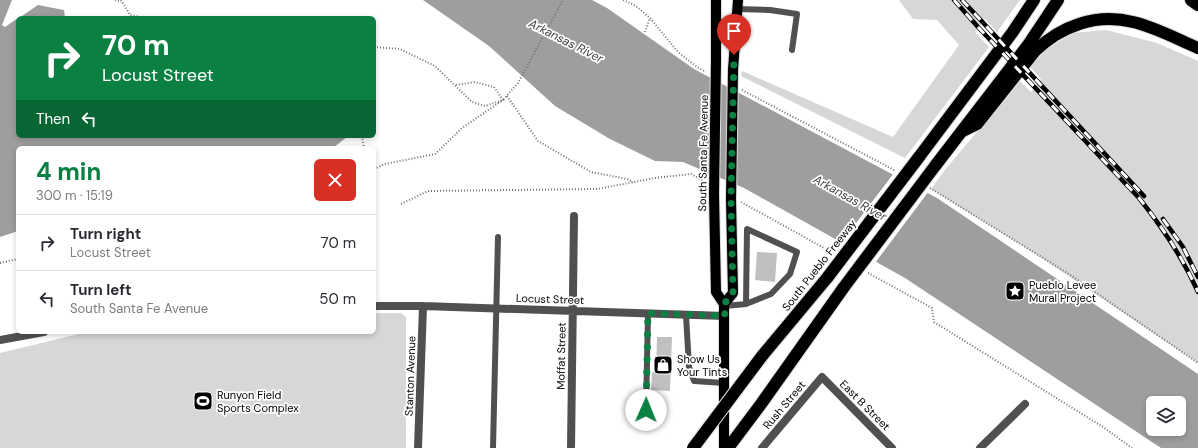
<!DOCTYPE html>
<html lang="en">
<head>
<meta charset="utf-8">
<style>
	body { margin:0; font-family:"DM Sans",sans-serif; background:#f7f7f7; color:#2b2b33; height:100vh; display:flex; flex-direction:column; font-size:15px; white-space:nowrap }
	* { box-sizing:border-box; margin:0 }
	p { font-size:13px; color:#7c7c81 }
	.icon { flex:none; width:22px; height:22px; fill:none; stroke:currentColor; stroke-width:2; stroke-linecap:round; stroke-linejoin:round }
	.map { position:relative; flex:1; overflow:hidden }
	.side { position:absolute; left:16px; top:146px; width:360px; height:188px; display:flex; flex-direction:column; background:#fff; border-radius:6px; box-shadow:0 2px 6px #0003 }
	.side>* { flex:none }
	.banner { position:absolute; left:16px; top:16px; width:360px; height:122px; border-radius:6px; box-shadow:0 2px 6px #0003; background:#0b8043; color:#fff; overflow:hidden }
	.fabs { position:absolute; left:1146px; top:396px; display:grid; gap:8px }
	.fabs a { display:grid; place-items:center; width:40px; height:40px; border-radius:6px; background:#fff; box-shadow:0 2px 6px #0003; font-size:20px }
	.pin { position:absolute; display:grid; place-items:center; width:34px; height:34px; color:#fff; margin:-41px -17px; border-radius:50% 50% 50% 0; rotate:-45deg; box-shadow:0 0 4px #0007 }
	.pin .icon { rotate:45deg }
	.me { position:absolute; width:44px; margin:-22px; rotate:1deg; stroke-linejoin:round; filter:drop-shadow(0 0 3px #0008) }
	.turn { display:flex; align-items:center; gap:14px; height:84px; padding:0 20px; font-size:18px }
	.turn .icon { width:52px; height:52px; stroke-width:2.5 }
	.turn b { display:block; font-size:28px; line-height:34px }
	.then { display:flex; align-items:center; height:38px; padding:0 20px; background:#0003; gap:8px; font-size:15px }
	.round { display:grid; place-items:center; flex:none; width:42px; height:42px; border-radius:6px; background:#f7f7f7 }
	.headline { display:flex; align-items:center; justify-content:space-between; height:68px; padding:0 20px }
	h1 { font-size:24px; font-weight:700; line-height:30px; color:#0b8043 }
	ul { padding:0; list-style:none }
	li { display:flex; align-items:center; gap:12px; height:56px; padding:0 20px; border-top:1px solid #e1e1e2 }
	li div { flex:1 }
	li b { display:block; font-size:15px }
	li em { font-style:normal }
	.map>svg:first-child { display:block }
	.green { fill:#d7d7d7 }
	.water { fill:#9e9e9e; fill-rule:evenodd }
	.pier { fill:#fff }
	.building { fill:#c0c0c0 }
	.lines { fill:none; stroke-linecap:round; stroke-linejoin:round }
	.primary-casing { stroke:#dbdbdb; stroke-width:12 }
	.highway-casing { stroke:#dbdbdb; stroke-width:14 }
	.path { stroke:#727272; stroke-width:2; stroke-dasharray:1 2; stroke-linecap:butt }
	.lane { stroke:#505050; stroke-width:6 }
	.street { stroke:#505050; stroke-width:8 }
	.primary { stroke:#000; stroke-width:10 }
	.highway { stroke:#000; stroke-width:12 }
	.rail-casing { stroke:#000; stroke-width:4.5 }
	.rail { stroke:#fff; stroke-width:3; stroke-dasharray:9; stroke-linecap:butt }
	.primary-bridge-casing { stroke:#dbdbdb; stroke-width:12; stroke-linecap:butt }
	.highway-bridge-casing { stroke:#dbdbdb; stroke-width:14; stroke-linecap:butt }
	.primary-bridge { stroke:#000; stroke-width:10 }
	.highway-bridge { stroke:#000; stroke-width:12 }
	.route { stroke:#0b8043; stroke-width:7; stroke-dasharray:0 12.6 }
	.labels { text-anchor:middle; stroke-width:3.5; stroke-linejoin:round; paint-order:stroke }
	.street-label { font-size:11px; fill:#000; stroke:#fff }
	.poi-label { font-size:11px; fill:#000; stroke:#fff; text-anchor:start }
	.water-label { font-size:12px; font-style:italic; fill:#3f3f3f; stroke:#fff }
</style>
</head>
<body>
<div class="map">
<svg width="1198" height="448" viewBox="0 0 1198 448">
	<rect width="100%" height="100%" fill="#fff"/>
	<path class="green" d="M899,0H1020L997,32L985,19L975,32L989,47L905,158L741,76L742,71L893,137L959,45L937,20L913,19Z
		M1106,30L1157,43L1198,61V363L1034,253L931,189L944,171L1020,81L1031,92L1041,79L1030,67L1047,49L1073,33Z
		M374,313H401L406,317V448H0V353L87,332H374Z"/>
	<path class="water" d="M0,0H12L2,25L5,27L18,18V136H347V137L333,148H18V231L0,237Z
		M423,0H592L607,8L694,69L937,198L1198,374V448H1161L905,278L744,188L683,162L655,161L610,139L555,106L489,46ZM1153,403H1179V429H1153Z
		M38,5L64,10L65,18H19Z"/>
	<path class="pier" d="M894,173L929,191L875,263L840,244Z"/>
	<path class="building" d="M757,252L777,253L775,282L755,280Z
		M657,337H672L670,391L651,390L652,372H656Z"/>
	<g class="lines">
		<g class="primary-casing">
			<path id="primary" d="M716,0V61
				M733,70L738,0
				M714,194L716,292L724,304V448
				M724,304L733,293L731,199"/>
		</g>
		<g class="highway-casing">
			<path id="highway" d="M1191,0L1198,5
				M961,132L977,124L1035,51C1061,26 1096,13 1133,22C1155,27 1177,39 1198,48
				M919,157L1012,33L1034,0
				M935,166L1028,45L1058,0
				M762,356L827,278
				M728,448L761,404L844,287"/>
		</g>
		<path class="path" d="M115,0L121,2
			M121,0L130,15L145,18
			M623,0L636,6L650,18L678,52L697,67L706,72
			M645,32L650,18
			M374,47L400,49L435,66L472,102L485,106L503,100L518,83L563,0
			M742,90L896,171
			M507,96L538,141L591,172L627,179L633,182
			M362,136L364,148
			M374,169L385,164L435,154L462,128L503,100L494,87L475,82L455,85
			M930,188L1069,274L1198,363
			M741,202L833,253
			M401,204L428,191L597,189L655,178L691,174L705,182
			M0,263L18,259
			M868,273L932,308L934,322L1103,427L1132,448"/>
		<path class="lane" d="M737,9L770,10L797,14L792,50
			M725,306L746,304L771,294L790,274L797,252L747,229L746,304
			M686,315L689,367L694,381L724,383
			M646,410L648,313
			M493,448L498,237"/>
		<path class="street" d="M374,306H423L725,316
			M0,340L44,332
			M418,448L423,306
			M571,448L574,216
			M762,448L822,377L892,448
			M980,448L1025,404"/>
		<use href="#primary" class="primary"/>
		<use href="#highway" class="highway"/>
		<g class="rail-casing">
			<path id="rail" d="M954,0L978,27L1139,198C1163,228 1182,256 1198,292
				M962,0L1144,196
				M1163,219L1183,247L1198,277"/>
		</g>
		<use href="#rail" class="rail"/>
		<g class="primary-bridge-casing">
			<path id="primary-bridge" d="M714,194L716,61
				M731,199L733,70"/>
		</g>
		<g class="highway-bridge-casing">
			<path id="highway-bridge" d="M827,278L919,157
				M844,287L935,166
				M693,448L762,356"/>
		</g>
		<use href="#primary-bridge" class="primary-bridge"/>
		<use href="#highway-bridge" class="highway-bridge"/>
	</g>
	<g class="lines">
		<path class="route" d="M646,410L648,313L725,316L724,304L733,293L731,199L734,55"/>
	</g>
	<defs>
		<g id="sight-square" transform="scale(1)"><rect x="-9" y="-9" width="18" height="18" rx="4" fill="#000" stroke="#fff"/><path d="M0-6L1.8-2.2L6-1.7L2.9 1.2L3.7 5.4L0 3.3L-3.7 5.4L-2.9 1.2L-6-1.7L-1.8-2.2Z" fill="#fff"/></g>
		<g id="shop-square" transform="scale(1)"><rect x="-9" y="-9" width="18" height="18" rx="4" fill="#000" stroke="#fff"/><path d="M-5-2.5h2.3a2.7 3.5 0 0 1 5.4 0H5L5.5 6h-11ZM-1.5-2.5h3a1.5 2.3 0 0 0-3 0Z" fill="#fff"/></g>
		<g id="stadium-square" transform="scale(1)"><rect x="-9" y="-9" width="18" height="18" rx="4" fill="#000" stroke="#fff"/><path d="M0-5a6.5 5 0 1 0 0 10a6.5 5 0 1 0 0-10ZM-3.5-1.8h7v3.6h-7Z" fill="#fff"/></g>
	</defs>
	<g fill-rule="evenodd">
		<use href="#sight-square" x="1015" y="291"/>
		<use href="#shop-square" x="663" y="365"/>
		<use href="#stadium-square" x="203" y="401"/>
	</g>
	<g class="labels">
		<g class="street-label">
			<text transform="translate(703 153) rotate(-89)" y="4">South Santa Fe Avenue</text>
			<text transform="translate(819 265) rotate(-52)" y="4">South Pueblo Freeway</text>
			<text transform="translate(550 299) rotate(2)" y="4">Locust Street</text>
			<text transform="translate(561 356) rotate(-89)" y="4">Moffat Street</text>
			<text transform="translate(410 376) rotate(-88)" y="4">Stanton Avenue</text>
			<text transform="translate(784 405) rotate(-50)" y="4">Rush Street</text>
			<text transform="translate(865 405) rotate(45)" y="4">East B Street</text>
		</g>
		<g class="poi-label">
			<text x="1029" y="289">Pueblo Levee<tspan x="1029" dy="13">Mural Project</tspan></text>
			<text x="677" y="363">Show Us<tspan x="677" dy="13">Your Tints</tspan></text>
			<text x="217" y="399">Runyon Field<tspan x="217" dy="13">Sports Complex</tspan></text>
		</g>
		<g class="water-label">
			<text transform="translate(566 41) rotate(27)" y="4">Arkansas River</text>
			<text transform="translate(850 198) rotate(29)" y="4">Arkansas River</text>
		</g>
	</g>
</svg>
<div class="fabs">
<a><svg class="icon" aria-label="layers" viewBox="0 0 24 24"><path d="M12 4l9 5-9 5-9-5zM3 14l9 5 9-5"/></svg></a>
</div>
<div class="pin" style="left:734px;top:55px;background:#d93025"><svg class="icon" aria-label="arrive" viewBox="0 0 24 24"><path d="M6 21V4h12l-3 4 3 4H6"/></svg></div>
<svg class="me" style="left:646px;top:410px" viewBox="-20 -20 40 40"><circle r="19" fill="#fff"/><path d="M0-13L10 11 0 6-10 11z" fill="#0b8043"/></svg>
<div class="banner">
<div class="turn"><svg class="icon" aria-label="right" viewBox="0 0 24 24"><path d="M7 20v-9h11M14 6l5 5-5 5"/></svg><div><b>70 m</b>Locust Street</div></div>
<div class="then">Then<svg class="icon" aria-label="left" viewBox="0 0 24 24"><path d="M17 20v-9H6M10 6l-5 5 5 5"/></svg></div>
</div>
<section class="side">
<div class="headline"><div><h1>4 min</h1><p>300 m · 15:19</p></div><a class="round" style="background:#d93025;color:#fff"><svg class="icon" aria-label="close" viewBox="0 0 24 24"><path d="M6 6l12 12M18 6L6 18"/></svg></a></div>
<ul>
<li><svg class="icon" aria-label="right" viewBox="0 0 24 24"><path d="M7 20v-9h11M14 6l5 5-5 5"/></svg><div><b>Turn right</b><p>Locust Street</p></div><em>70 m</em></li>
<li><svg class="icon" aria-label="left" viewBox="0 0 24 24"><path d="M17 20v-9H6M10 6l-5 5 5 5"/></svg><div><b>Turn left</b><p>South Santa Fe Avenue</p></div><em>50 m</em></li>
</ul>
</section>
</div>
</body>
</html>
